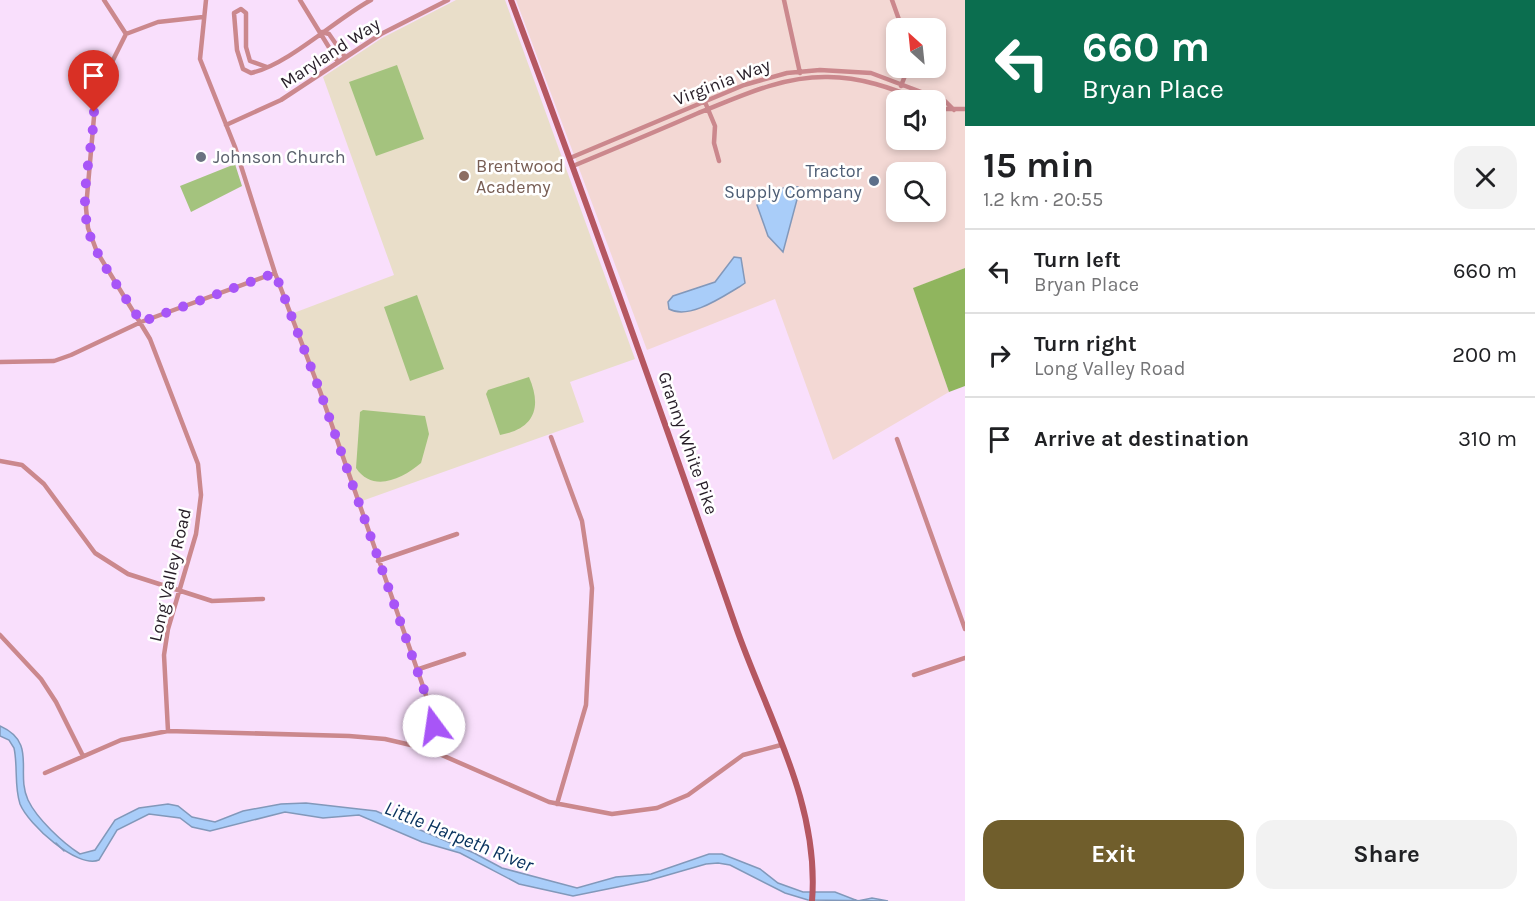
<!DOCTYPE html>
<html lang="en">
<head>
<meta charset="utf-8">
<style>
	body { margin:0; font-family:Karla,sans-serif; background:#f2f2f2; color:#202124; height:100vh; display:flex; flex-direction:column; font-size:22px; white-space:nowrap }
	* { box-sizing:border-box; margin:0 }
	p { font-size:20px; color:#757577 }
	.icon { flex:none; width:33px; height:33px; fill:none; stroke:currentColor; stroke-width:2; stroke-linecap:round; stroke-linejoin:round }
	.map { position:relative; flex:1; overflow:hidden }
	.panel { display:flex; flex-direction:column; background:#fff; width:570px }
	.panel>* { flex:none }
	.hud { background:#0b6e4f; color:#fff; overflow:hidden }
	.needle { width:39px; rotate:333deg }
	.fabs { position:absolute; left:886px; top:18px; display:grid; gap:12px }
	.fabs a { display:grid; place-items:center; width:60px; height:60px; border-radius:12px; background:#fff; box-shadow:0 3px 9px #0003; font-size:30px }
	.pin { position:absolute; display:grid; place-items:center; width:51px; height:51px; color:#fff; margin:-62px -26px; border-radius:50% 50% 50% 0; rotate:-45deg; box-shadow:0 0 6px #0007 }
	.pin .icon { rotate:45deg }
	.me { position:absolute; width:66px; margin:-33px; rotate:346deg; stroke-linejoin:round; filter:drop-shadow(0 0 4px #0008) }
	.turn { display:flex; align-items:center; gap:21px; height:126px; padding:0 18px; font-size:27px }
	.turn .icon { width:78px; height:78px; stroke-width:2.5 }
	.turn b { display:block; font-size:42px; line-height:51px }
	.round { display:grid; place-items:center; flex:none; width:63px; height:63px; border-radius:18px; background:#f2f2f2 }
	.headline { display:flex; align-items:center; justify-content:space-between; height:102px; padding:0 18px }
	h1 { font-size:36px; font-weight:700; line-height:45px }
	.cta { display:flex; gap:12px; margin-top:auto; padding:12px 18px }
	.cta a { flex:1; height:69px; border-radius:18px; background:#705e2c; color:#fff; font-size:24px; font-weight:700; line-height:69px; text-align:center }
	.cta a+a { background:#f2f2f2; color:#202124 }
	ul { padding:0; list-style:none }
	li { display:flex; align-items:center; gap:18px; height:84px; padding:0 18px; border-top:2px solid #e0e0e0 }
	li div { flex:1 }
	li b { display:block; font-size:22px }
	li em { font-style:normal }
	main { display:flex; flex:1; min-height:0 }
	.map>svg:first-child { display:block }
	.commercial { fill:#f3d8d4; fill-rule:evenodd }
	.education { fill:#e9dec9 }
	.green { fill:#a4c37e }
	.forest { fill:#90b55e }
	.water { fill:#a9cdf9; stroke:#8298ba; stroke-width:1.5 }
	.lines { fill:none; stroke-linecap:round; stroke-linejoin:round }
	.stream { stroke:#8298ba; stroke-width:1.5 }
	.street { stroke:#cb888d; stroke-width:4.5 }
	.secondary { stroke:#b55761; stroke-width:6 }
	.route { stroke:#a855f7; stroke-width:10; stroke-dasharray:0 18 }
	.worship-dot { fill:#6b7280; stroke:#fff; stroke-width:2 }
	.education-dot { fill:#8d6e63; stroke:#fff; stroke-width:2 }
	.service-dot { fill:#5c6f8a; stroke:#fff; stroke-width:2 }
	.labels { text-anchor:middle; stroke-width:5; stroke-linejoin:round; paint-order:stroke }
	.street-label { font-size:18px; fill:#261d27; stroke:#fff }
	.worship-label { font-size:18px; fill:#5b616d; stroke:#fff; text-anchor:start }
	.education-label { font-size:18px; fill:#785e54; stroke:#fff; text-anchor:start }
	.service-label { font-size:18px; fill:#4e5e75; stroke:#fff; text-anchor:end }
	.water-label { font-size:20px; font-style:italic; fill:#07315d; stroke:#fff }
</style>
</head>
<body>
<main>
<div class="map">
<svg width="965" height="901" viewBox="0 0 965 901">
	<rect width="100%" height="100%" fill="#f9dffc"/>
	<path class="commercial" d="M516,0H965V268L914,288L949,392L833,460L775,299L647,350ZM897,28H936V68H897ZM897,100H936V140H897ZM897,172H936V212H897Z"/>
	<path class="education" d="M456,0H505L635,359L570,382L584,422L359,502L291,314L394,275L323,77L382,38Z"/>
	<path class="green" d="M397,65L424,139L376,156L349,82Z
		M235,164L242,186L191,212L180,186Z
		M417,295L444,369L410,381L384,307Z
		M529,377C542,407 535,429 500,435L486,394L488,390Z
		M363,410L425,416L429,434L421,463C402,479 373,493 356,468L360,412Z"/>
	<path class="forest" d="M965,268V386L949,392L913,288Z"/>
	<path class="water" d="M789,186L798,187L799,192L783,252L768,236L757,205L776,191Z
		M734,257L741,258L745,283L739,287C722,297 689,320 669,309L668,302L673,296L715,282Z
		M0,726C38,743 15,772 28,800C37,819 63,843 80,854L95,850L115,820L139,808L168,804L178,806L192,817L215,822L243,811L281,804L306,803L376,811L474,853L502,868L577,888L616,877L651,874L709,854H722L760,869L778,883L803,892H835L858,901L872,898L888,901L808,900L785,893L730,865L718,863L706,864L647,881L573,896L519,884L460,853L422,842L359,815L323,818L285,812L210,831L192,827L180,818L149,814L117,830L99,860C77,869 28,824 20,804C14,786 18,766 14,748L9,740L0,736Z"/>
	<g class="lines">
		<path class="stream" d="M56,843L64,851"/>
		<path class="street" d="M104,0L126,34
			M206,0L200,59L235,147L275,273L320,391L425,692L434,726L428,749
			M300,0L338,62
			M784,0L800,73
			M892,0L902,28
			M322,32L329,34L345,57
			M267,67L250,61L246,47V13L241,9L234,13L237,50L243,69L251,73C288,65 336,19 371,0
			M901,86L908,68
			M705,102L715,126L714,143L719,161
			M936,107L942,109H965
			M226,125L281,100L381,34L448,0
			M570,158L744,85L787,73L820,70L871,73L945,101L954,110
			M573,166C614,149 655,132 696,114C739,97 781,76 828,77C861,77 891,88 921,100
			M0,362L54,361L71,355L141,322L275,273
			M551,437L582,521L592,588L586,705L557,804
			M897,439L965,629
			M0,461L22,465L44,484L95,553L128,574L212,601L263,599
			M378,561L457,534
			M0,635L41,679L56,702L83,756
			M416,670L464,654
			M914,675L965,658
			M168,731L164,655L168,629L196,534L201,495L198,464L150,339L97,252L88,228L86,208L96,94L126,34L158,22L203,17
			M45,773L121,740L168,731L349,736L385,739L428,749L549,802L612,814L657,808L688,795L743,755L781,745"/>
		<path class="secondary" d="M511,0C589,208 663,417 736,627C767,716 820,804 812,901"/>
	</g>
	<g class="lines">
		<path class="route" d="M94,112C93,150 79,191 88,229C95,257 125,296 141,322L275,273L320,391L425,693L434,726"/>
	</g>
	<circle class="worship-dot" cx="201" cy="157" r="6"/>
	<circle class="education-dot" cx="464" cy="176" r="6"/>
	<circle class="service-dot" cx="874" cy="181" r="6"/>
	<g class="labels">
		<g class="street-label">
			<text transform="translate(330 53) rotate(-33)" y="6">Maryland Way</text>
			<text transform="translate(722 82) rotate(-21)" y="6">Virginia Way</text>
			<text transform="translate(688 443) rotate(71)" y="6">Granny White Pike</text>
			<text transform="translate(170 575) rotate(-77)" y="6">Long Valley Road</text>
		</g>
		<g class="worship-label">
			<text x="213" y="163">Johnson Church</text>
		</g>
		<g class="education-label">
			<text x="476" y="172">Brentwood<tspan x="476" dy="21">Academy</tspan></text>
		</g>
		<g class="service-label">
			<text x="862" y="177">Tractor<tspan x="862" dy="21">Supply Company</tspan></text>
		</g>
		<g class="water-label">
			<text transform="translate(459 836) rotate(22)" y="7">Little Harpeth River</text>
		</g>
	</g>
</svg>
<div class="fabs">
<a><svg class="needle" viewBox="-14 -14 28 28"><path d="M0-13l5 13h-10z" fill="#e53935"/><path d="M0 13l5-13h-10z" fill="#757577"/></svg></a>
<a><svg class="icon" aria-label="sound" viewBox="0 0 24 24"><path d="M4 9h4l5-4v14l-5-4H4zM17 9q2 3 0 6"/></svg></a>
<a><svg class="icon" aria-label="search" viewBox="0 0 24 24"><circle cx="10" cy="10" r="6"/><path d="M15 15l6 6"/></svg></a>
</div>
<div class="pin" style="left:94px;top:112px;background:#d93025"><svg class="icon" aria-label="arrive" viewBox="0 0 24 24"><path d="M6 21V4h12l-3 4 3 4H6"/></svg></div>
<svg class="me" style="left:434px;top:726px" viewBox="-20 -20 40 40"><circle r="19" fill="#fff"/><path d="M0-13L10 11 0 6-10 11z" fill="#a855f7"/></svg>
</div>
<section class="panel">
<div class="hud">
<div class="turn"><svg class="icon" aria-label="left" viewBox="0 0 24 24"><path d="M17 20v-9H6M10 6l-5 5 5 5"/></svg><div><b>660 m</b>Bryan Place</div></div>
</div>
<div class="headline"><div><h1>15 min</h1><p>1.2 km · 20:55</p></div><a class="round"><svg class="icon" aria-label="close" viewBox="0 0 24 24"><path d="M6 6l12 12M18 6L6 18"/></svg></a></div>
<ul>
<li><svg class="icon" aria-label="left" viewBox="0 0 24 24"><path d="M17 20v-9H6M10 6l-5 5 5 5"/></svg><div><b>Turn left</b><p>Bryan Place</p></div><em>660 m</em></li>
<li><svg class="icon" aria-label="right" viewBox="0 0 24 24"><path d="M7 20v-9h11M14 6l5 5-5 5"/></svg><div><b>Turn right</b><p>Long Valley Road</p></div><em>200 m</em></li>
<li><svg class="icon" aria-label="arrive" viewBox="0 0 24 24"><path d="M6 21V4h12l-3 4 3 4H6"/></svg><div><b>Arrive at destination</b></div><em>310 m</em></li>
</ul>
<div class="cta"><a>Exit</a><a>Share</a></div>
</section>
</main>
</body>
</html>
